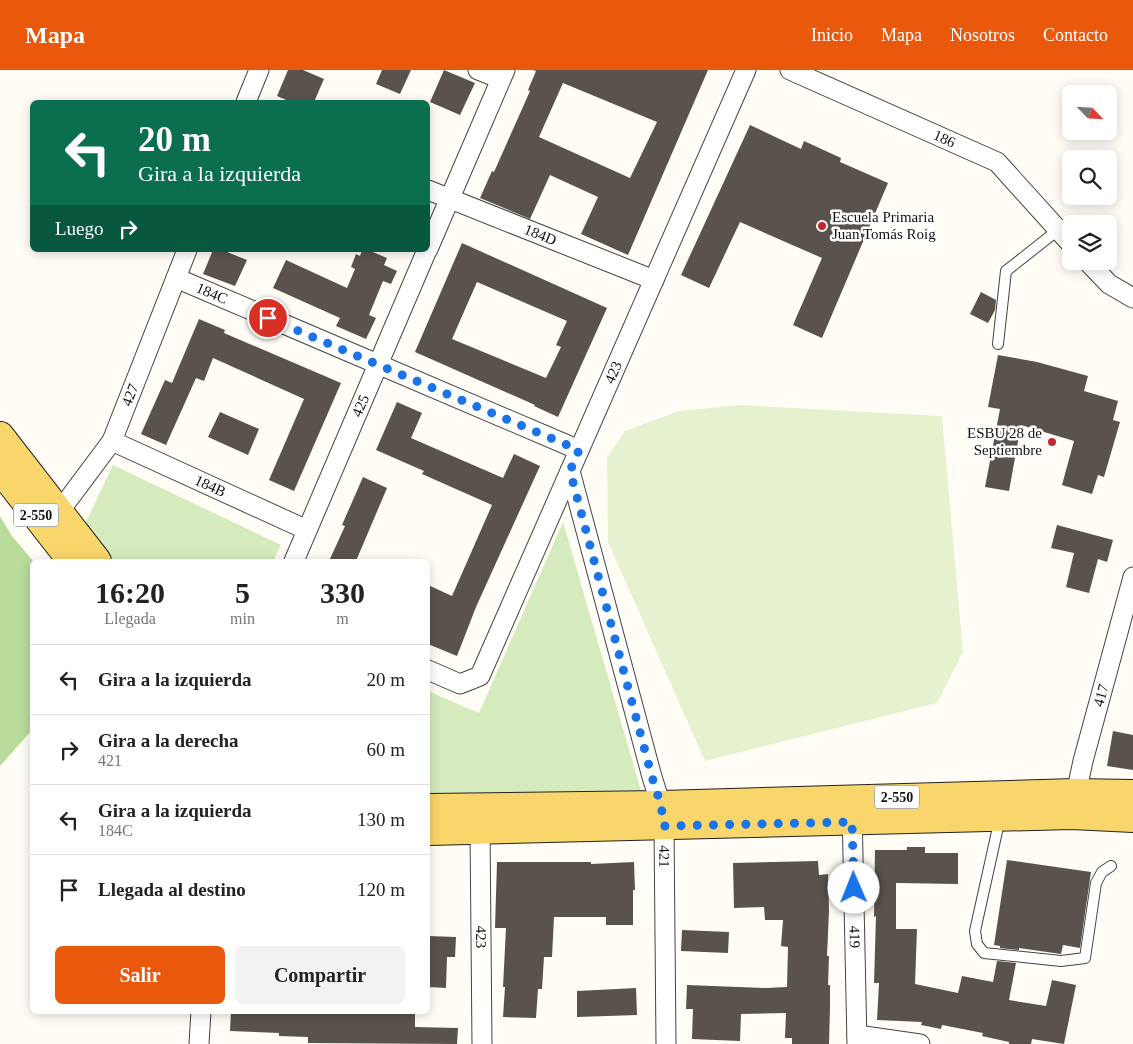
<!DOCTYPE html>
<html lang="es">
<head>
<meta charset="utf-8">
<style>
	body { margin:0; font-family:"Times New Roman",serif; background:#f2f2f2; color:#222; height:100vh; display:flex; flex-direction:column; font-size:19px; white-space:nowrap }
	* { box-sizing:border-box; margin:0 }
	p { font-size:16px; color:#767676 }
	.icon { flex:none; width:28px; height:28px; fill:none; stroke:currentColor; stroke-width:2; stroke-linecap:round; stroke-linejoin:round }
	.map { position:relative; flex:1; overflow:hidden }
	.panel { position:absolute; left:30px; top:489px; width:400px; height:455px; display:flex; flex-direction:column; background:#fff; border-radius:8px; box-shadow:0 2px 12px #0003 }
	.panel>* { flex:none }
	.hud { position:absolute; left:30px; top:30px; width:400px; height:152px; border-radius:8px; box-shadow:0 2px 12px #0003; background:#0b6e4f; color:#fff; overflow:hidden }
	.needle { width:32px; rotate:115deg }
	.buttons { position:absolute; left:1062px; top:15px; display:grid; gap:10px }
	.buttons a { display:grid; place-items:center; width:55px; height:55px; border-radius:8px; background:#fff; box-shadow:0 2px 12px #0003; font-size:25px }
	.pin { position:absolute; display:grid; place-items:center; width:42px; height:42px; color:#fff; margin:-21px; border:2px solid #fff; border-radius:50%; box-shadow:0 1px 5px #0007 }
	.me { position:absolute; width:55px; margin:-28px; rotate:359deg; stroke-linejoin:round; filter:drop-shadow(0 0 4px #0008) }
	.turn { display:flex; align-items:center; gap:18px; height:105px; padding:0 25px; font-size:22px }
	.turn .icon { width:65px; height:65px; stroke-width:2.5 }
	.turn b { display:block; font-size:35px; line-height:42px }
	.then { display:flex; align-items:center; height:48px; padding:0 25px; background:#0003; gap:10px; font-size:19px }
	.eta { display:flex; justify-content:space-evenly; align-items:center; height:85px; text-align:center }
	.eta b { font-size:30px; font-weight:600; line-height:35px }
	.primary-button { display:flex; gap:10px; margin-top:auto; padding:10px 25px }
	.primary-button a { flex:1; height:58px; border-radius:8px; background:#ea580c; color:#fff; font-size:20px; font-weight:600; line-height:58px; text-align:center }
	.primary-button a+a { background:#f2f2f2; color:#222 }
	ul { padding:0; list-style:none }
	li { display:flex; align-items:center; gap:15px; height:70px; padding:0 25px; border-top:1px solid #e0e0e0 }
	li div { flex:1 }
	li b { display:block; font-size:19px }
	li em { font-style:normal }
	header { display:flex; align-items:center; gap:30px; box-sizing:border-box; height:70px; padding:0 25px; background:#ea580c; color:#fff }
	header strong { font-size:24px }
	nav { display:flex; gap:28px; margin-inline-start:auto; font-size:18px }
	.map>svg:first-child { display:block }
	.green { fill:#d5ebbd }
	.forest { fill:#b9dc9c }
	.pitch { fill:#e6f2cf }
	.building { fill:#5a524d; fill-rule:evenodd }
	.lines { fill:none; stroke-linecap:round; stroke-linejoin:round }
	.lane-casing { stroke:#444; stroke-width:12 }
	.street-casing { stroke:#444; stroke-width:21 }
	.primary-casing { stroke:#222; stroke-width:30 }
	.lane { stroke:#fff; stroke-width:10 }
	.street { stroke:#fff; stroke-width:19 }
	.primary { stroke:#f9d66b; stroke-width:28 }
	.route { stroke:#1a73e8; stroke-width:9; stroke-dasharray:0 16.2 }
	.poi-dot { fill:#c4262e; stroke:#fff; stroke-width:2 }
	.labels { text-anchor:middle; stroke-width:5; stroke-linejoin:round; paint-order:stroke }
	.shield { fill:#fff; stroke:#585858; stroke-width:1 }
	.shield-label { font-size:14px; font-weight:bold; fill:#111 }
	.street-label { font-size:15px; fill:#111; stroke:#fff }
	.poi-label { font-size:15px; fill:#111; stroke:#fff; text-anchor:start }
</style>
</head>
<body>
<header>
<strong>Mapa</strong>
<nav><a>Inicio</a><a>Mapa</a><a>Nosotros</a><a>Contacto</a></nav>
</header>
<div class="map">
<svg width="1133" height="974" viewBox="0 0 1133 974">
	<rect width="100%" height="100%" fill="#fffdf5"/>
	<path class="green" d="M113,395L281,475L273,491H113L85,454Z
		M563,452L642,724L428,727V621L479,643Z"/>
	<path class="forest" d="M0,446L12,466L33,491L32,660L0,696Z"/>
	<path class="pitch" d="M740,335L942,346L963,582L937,633L705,691L608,472L607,388L625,361L679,341Z"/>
	<path class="building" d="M288,0H303L324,9L314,32H291L277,26Z
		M382,0H411L400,24L376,14Z
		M444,0L475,13L460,45L430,32Z
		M533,0H708L628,185L581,164L598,127L550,105L530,149L480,128L492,101L494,102L530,21L528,20L536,1ZM563,13L657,52L630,108L539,67Z
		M750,55L801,79L804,71L841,88L840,92L888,113L822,268L793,255L822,188L740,152L709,218L681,205Z
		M462,173L607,238L558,347L534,336L535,335L415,282ZM477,212L567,251L556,275L561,277L546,308L452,269Z
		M213,180H222L247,190L235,216L203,204Z
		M362,180H368L387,188L384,195L397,201L391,214L383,211L369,245L376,248L366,269L336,256L340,248L273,218L286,190L347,218L355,199L351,197L356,184L360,186Z
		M981,222L996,230L995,240L988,253L970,244Z
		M199,249L225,260L224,263L341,313L294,421L269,410L304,329L213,288L204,311L196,308L166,375L141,364L165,310L172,313Z
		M998,285L1037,292L1088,306L1084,321L1118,331L1113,350L1120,352L1104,407L1098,405L1092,424L1062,415L1074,371L1021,355L1009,421L985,417L1000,339L988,337Z
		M397,332L422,343L411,368L503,408L514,384L540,396L476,537L457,586L428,574V515L452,526L492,435L422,404L424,401L376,380Z
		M220,342L259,359L248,385L208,367Z
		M363,407L387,418L356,491H329L345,456L342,455Z
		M1057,455L1113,470L1107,492L1098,489L1089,523L1066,517L1074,483L1051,478Z
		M1113,661L1133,665V700L1107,696Z
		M907,777H925V783H958V814L896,813V859H917L915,914L958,923L962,906L993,912L997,891L1016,893L1009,930L1046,936L1052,910L1076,915L1064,974L1032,969L1031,974H1009V972L982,966L983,963L942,955L941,959L921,955L922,952L877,950L879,913H874L876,846L874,847L875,780H907Z
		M1007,790L1091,802L1080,878L1063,875L1061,884L1019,878V880L1000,878V876L994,875Z
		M818,791L819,805L828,804L829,841L827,886H829L828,915H830V938L829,974H792V968H785L786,943L741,944L740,971L692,969L693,939H686L687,915L767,918L787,917L788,877L781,876L783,850H765L764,837L734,838L733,793Z
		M497,792H591V794L634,792L635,820H633V855H606V847H554L552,887H544L542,919H538L536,948L503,947L505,917H503L506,858H495Z
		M682,860L729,862L728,883L681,881Z
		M428,866L456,867L455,887H447L446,918L428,917Z
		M636,918L637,945L577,947V921Z
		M231,941H415V957L458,958L457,974L308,973V967L279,966V963L230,961Z"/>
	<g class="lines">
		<g class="lane-casing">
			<path id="lane" d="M998,274L1006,201L1058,160
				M1000,748L975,861L977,874L984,883L1061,891L1085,888L1096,813L1102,802L1111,796"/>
		</g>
		<g class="street-casing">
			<g id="street">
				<path d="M478,0L501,9"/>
				<path id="s1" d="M790,0L997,92L1071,174"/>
				<path d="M246,32L259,0"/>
				<path id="s2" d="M428,120L654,210"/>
				<path d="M428,179L505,0"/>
				<path d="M1087,191L1109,214L1133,228"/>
				<path id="s3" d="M176,208L579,380"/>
				<path id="s4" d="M112,371L307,460"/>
				<path id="s5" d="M570,401L652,707L661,735L664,756L666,974"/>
				<path id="s6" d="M53,450L112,371L187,180"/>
				<path id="s7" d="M294,491L427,180"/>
				<path id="s8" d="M428,600L460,614L480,606L746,0"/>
				<path id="s9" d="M1074,733L1083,691L1133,507"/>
				<path id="s10" d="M852,739L857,974"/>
				<path id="s11" d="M480,759L482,974"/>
				<path d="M857,965L920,974"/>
				<path d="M199,974L201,941"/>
			</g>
		</g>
		<g class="primary-casing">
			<path id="primary" d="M0,366L97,491
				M0,399L72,491
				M428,738L661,735L1075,723L1133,724
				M428,761L1072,745L1133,748"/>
		</g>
		<use href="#lane" class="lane"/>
		<use href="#street" class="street"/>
		<use href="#primary" class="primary"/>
	</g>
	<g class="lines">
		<path class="route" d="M268,248L579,380L570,401L652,707L661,735L664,756L852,752L854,818"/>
	</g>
	<g class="poi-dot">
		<circle cx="822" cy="156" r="5"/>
		<circle cx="1052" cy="372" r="5"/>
	</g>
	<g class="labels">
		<g class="shield">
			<rect x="13.5" y="433.5" width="45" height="23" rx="4"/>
			<rect x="874.5" y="715.5" width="45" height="23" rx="4"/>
		</g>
		<g class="shield-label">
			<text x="36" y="450">2-550</text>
			<text x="897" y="732">2-550</text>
		</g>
		<g class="street-label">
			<text dy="5" stroke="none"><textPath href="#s1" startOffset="169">186</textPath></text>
			<text dy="5" stroke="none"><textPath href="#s2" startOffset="121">184D</textPath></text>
			<text dy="5" stroke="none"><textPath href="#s3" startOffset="39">184C</textPath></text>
			<text dy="5" stroke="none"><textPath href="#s8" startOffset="388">423</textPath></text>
			<text dy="5" stroke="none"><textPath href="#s6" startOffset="148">427</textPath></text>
			<text dy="5" stroke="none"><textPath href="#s7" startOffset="169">425</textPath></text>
			<text dy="5" stroke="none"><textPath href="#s4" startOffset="108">184B</textPath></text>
			<text dy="5" stroke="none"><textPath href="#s9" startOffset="111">417</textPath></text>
			<text dy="5" stroke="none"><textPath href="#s5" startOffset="398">421</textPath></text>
			<text dy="5" stroke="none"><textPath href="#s11" startOffset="108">423</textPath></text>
			<text dy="5" stroke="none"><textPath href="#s10" startOffset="128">419</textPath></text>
		</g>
		<g class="poi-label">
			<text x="832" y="152">Escuela Primaria<tspan x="832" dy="17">Juan Tomás Roig</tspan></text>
			<text x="1042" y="368" text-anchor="end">ESBU 28 de<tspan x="1042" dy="17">Septiembre</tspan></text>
		</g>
	</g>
</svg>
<div class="buttons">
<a><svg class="needle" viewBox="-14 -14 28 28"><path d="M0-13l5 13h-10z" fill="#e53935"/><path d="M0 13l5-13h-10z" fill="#767676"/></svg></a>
<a><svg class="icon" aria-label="search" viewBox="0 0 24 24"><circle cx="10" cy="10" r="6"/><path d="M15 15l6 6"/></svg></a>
<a><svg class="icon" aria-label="layers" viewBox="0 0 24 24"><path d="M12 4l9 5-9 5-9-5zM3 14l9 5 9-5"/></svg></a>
</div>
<div class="pin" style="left:268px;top:248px;background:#d93025"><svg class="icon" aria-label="arrive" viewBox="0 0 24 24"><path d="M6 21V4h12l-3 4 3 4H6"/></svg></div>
<svg class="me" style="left:854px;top:818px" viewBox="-20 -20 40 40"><circle r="19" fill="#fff"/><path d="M0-13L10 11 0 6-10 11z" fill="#1a73e8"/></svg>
<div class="hud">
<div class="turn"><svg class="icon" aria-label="left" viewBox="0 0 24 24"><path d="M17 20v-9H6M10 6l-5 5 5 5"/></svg><div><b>20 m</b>Gira a la izquierda</div></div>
<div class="then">Luego<svg class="icon" aria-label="right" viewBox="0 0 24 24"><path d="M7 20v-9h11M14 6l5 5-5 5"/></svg></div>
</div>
<section class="panel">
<div class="eta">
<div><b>16:20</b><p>Llegada</p></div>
<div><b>5</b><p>min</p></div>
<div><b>330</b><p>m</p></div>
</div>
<ul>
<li><svg class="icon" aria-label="left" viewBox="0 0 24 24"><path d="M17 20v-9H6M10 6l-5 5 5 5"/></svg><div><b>Gira a la izquierda</b></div><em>20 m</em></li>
<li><svg class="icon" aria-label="right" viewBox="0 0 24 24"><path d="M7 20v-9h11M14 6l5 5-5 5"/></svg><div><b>Gira a la derecha</b><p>421</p></div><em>60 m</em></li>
<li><svg class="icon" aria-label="left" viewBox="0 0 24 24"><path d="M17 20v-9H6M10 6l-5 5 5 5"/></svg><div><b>Gira a la izquierda</b><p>184C</p></div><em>130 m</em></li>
<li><svg class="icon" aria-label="arrive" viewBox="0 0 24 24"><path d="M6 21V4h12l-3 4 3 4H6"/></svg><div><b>Llegada al destino</b></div><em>120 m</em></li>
</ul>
<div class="primary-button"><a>Salir</a><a>Compartir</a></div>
</section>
</div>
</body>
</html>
